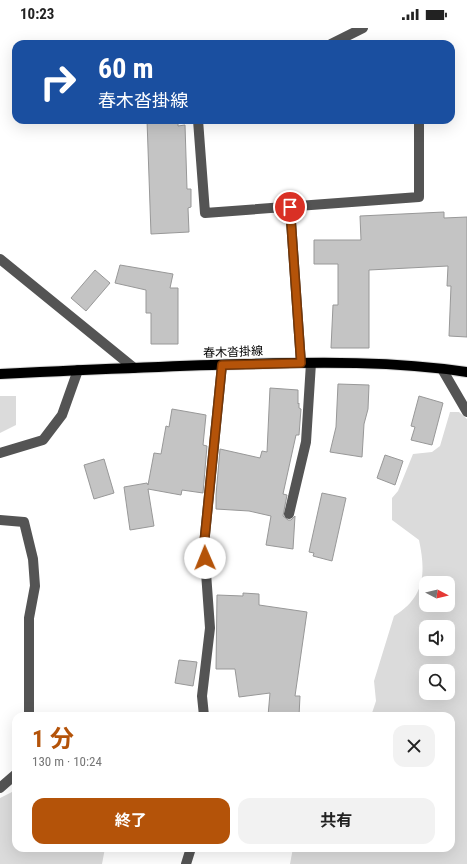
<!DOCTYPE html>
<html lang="ja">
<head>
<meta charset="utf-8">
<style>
	body { margin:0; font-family:"Roboto Condensed","Noto Sans JP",sans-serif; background:#f2f2f2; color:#222; height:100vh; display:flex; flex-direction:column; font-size:15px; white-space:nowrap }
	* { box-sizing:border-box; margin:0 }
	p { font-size:13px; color:#767676 }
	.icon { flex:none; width:22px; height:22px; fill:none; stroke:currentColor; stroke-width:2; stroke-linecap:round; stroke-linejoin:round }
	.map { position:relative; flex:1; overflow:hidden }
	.panel { position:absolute; left:12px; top:684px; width:443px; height:140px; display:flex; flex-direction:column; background:#fff; border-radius:12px; box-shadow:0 4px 16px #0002 }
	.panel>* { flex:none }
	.banner { position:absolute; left:12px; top:12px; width:443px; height:84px; border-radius:12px; box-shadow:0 4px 16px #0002; background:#1a4fa0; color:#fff; overflow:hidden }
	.needle { width:26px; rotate:97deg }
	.controls { position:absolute; left:419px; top:548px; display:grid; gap:8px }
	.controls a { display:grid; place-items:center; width:36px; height:36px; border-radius:8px; background:#fff; box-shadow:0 4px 16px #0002; font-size:20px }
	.pin { position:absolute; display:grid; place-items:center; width:34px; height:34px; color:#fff; margin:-17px; border:2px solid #fff; border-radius:50%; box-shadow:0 1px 4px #0007 }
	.me { position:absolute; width:44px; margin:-22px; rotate:359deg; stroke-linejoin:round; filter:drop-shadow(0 0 3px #0008) }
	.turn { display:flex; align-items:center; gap:14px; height:84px; padding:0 20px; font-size:18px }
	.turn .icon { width:52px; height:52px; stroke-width:2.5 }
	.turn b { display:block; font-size:28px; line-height:34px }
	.round { display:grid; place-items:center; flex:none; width:42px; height:42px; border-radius:12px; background:#f2f2f2 }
	.headline { display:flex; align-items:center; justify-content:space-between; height:68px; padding:0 20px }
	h1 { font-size:24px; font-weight:700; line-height:30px; color:#b45309 }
	.cta { display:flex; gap:8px; margin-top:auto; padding:8px 20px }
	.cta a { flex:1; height:46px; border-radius:12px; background:#b45309; color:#fff; font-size:16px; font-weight:700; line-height:46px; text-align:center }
	.cta a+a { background:#f2f2f2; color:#222 }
	.status { display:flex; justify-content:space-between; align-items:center; height:28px; padding:0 20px; background:#fff; direction:ltr }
	.status svg { height:11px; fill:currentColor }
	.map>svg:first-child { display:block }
	.green { fill:#dbdbdb; fill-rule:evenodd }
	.building { fill:#c4c4c4; stroke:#989898 }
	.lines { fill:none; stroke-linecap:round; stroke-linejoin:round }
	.major-casing { stroke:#dbdbdb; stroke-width:12 }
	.minor { stroke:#545454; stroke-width:10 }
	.major { stroke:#000; stroke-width:10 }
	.route-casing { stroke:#753606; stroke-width:10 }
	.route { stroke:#b45309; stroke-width:7 }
	.labels { text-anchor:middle; stroke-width:3; stroke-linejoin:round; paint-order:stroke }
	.street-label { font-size:12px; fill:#000; stroke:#fff }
</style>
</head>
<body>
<div class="status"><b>10:23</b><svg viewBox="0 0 49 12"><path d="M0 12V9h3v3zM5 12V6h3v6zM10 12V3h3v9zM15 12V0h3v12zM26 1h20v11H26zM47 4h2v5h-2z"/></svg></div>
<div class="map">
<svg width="467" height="836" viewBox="0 0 467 836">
	<rect width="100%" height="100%" fill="#fff"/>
	<path class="green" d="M0,368H16V397L0,405Z
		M450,384H459L467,391V836H290L293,820H451V688H371L376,673L374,653L394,588C425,569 426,545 419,512L392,492V470L398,463L413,426L432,424L440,418ZM426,555H448V577H426ZM426,599H448V621H426ZM426,643H448V665H426Z
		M16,759V820H105L102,836H0V770L12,764Z"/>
	<path class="building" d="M147,92H178V98L185,97L187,161H191V179L188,180L189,204L151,206Z
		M444,184V190L467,189V309L449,308L451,258H447L448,238L369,242V320H331L333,277H338V236H314V212H361L360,188Z
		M120,237L173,246L170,260H178V316H151V285H146V262L115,255Z
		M95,242L110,255L86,283L71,270Z
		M338,356L369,357L368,381L364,396L362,429L330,424L336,399Z
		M270,360L298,362V376L299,375V380L301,381L299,407H296L283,466L287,467L283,488L288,492H291L295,488L293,521L266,517L271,488L249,483L216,481V467L220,421L260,430L262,423L267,424Z
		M419,368L443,375L432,417L411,412L415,399L411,398Z
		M172,381L206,387L203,417L207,418L203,465L182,462L181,467L148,461L154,498L130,502L124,459L147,455L148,457L154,425L161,426L166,398L169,399Z
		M385,427L403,433L395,457L377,450Z
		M104,431L114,465L94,471L84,437Z
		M322,465L346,470L332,533L313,528L314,525L309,524Z
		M243,565L259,566V577L307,584L295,668H300L299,688H268L270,665L239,669L235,641H216L217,567L243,568Z
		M179,632L197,634L193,658L175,655Z"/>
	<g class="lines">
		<g class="major-casing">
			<path id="major" d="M0,346C82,342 164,338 246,336C319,334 394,333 467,344"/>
		</g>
		<path class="minor" d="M331,16L363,0
			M198,92L205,185L419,169V92
			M290,179L301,335
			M0,231L134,340
			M442,341L467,384
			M0,425L43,412L62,387L78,342
			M289,486L306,414L311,335
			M0,492L24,494L33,531L35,558L29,590V688
			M204,688L202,668L210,600L204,517L222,337
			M0,760L16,746
			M186,836L191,820"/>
		<use href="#major" class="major"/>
	</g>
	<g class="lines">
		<g class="route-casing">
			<path id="route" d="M205,530L204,517L222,337L301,335L290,179"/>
		</g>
		<use href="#route" class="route"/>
	</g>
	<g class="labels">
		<g class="street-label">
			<text transform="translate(233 324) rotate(-2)" y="4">春木沓掛線</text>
		</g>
	</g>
</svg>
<div class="controls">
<a><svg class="needle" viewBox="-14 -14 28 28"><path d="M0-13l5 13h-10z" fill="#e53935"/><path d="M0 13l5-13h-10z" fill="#767676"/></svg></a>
<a><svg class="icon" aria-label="sound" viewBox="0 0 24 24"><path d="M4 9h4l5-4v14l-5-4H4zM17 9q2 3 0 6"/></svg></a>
<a><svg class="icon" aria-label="search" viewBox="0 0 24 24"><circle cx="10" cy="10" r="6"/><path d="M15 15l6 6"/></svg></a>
</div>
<div class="pin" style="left:290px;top:179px;background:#d93025"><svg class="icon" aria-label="arrive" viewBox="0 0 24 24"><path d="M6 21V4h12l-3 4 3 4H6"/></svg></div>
<svg class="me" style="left:205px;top:530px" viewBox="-20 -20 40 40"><circle r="19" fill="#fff"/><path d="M0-13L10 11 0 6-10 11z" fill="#b45309"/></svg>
<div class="banner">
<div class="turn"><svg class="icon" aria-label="right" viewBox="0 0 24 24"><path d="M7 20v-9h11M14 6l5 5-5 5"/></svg><div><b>60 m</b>春木沓掛線</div></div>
</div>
<section class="panel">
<div class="headline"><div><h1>1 分</h1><p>130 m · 10:24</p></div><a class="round"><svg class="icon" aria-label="close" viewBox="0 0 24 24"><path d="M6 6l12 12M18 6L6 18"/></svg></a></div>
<div class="cta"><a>終了</a><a>共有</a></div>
</section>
</div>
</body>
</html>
